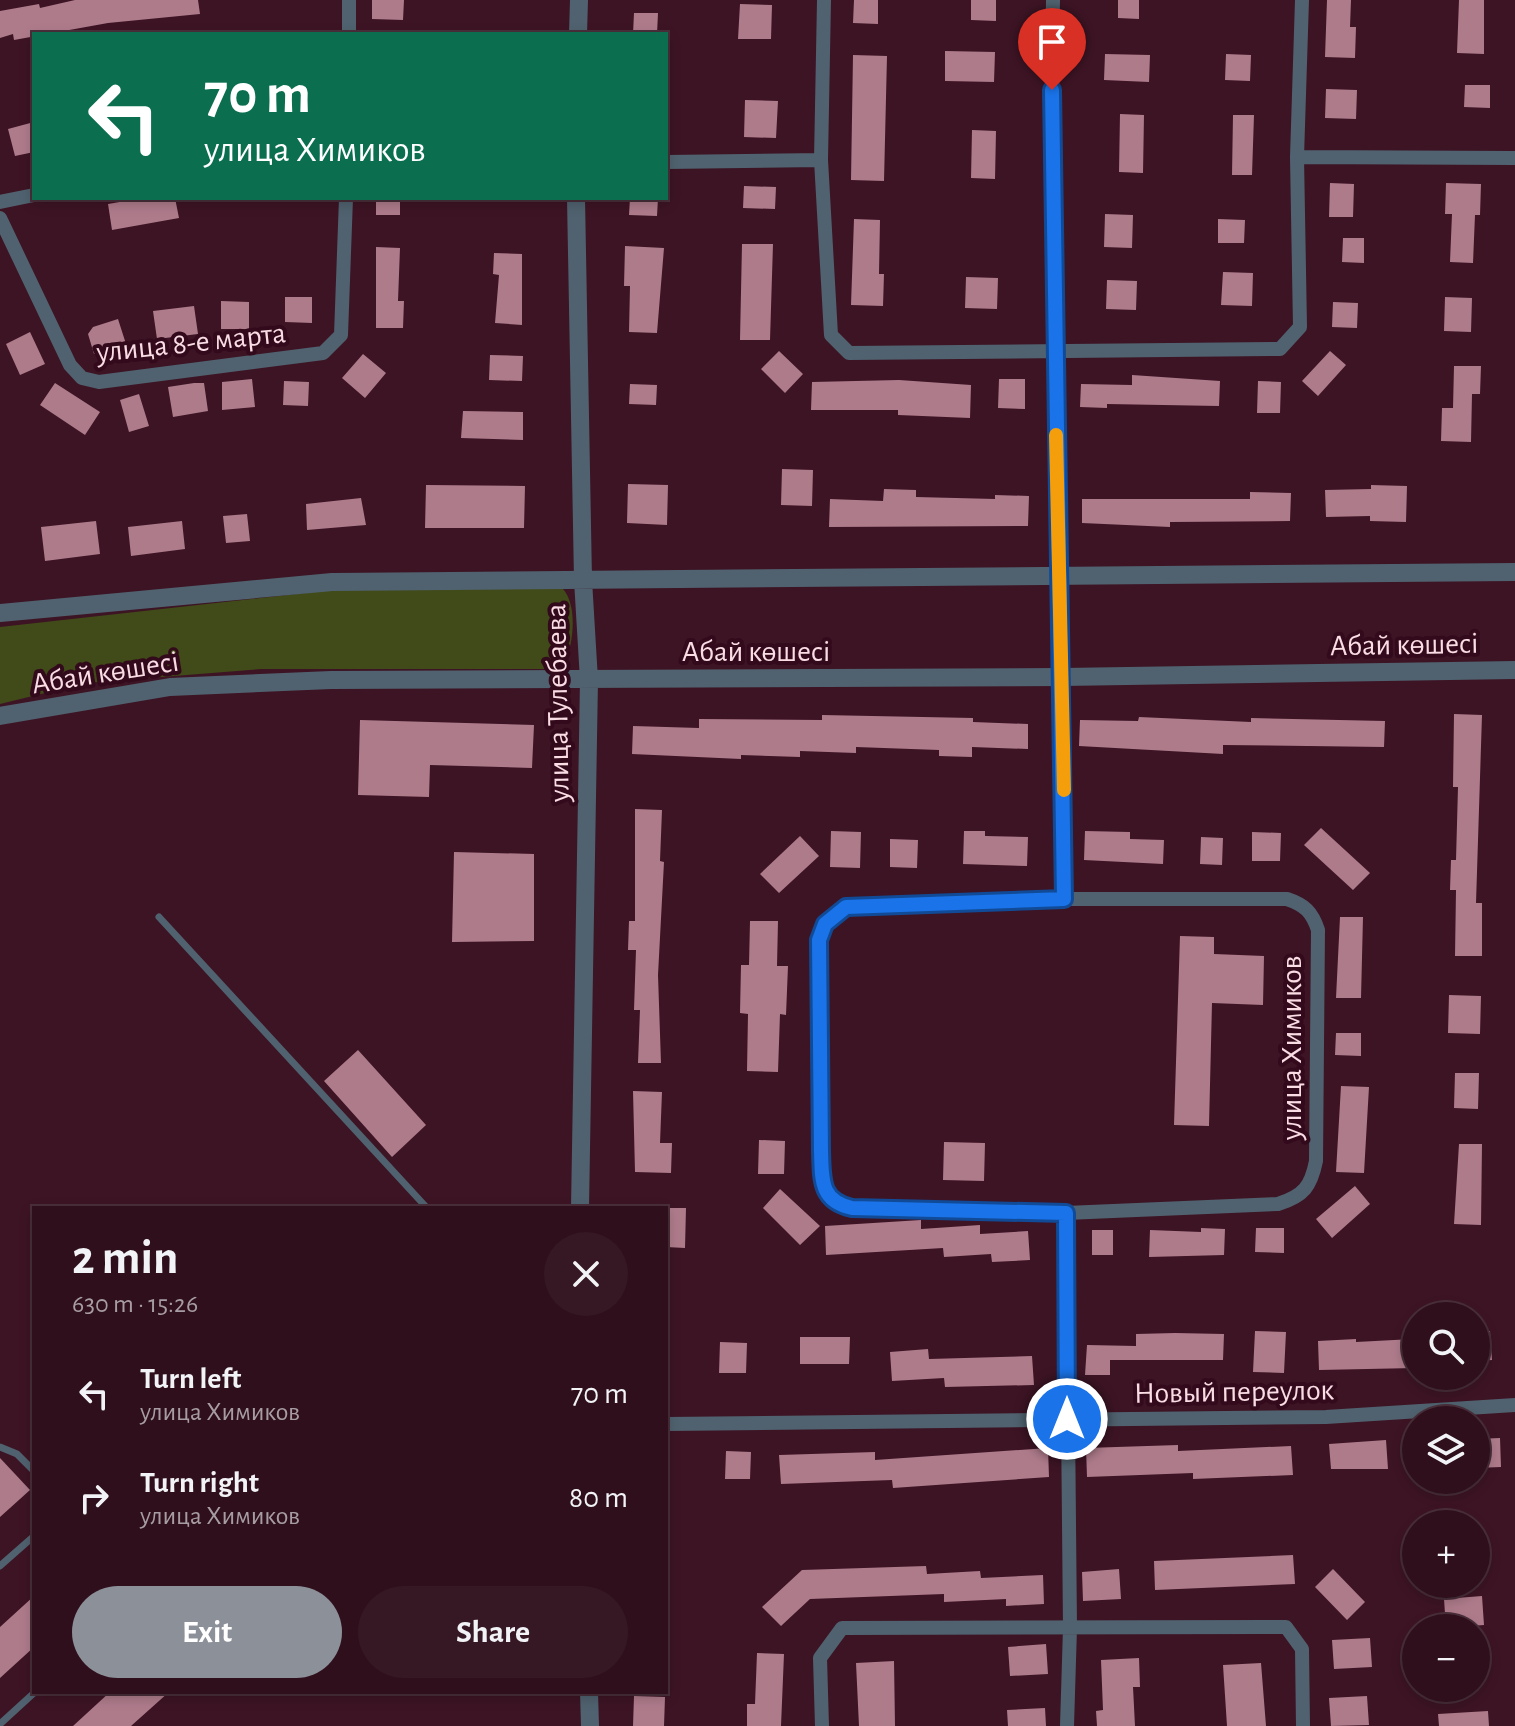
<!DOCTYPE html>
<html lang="en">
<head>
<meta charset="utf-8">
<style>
	body { margin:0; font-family:"Alegreya Sans",sans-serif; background:#361824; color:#f1f3f6; height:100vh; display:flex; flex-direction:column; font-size:30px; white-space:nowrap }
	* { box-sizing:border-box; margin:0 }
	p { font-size:26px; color:#a79ca3 }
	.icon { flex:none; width:44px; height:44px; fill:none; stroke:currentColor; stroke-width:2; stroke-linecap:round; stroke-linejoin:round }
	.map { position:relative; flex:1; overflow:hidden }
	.side { position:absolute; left:32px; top:1206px; width:636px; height:488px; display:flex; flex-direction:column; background:#2e0f1b; border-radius:0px; box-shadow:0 4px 12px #0003,0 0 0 2px #492f3a }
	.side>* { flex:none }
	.banner { position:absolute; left:32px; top:32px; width:636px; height:168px; border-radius:0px; box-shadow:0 4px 12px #0003,0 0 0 2px #492f3a; background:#0b6e4f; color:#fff; overflow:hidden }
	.controls { position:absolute; left:1402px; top:1302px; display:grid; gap:16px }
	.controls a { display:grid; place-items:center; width:88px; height:88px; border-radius:50%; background:#2e0f1b; box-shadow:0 4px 12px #0003,0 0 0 2px #492f3a; font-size:40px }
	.pin { position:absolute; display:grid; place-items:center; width:68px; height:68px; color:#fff; margin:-82px -34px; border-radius:50% 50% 50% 0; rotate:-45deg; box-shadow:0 0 8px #0007 }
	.pin .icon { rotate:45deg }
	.me { position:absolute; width:88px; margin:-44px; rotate:0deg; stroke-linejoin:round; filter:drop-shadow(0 0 6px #0008) }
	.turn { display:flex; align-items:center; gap:28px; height:168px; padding:0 40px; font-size:36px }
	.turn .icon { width:104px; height:104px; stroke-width:2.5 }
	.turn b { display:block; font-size:56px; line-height:68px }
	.round { display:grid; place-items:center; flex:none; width:84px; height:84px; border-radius:42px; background:#361824 }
	.summary { display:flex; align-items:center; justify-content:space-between; height:136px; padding:0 40px }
	h1 { font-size:48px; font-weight:700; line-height:60px }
	.action { display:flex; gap:16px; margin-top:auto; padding:16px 40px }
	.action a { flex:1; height:92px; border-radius:48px; background:#8c9099; color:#fff; font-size:32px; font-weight:700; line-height:92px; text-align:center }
	.action a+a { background:#361824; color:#f1f3f6 }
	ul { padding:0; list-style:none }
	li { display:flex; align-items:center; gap:24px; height:104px; padding:0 40px }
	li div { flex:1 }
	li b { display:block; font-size:30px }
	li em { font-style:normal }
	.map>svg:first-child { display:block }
	.green { fill:#414a19 }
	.building { fill:#ae7b8b }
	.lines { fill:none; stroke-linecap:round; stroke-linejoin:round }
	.service { stroke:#50626f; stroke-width:7 }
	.minor { stroke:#50626f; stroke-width:14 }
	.tertiary { stroke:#50626f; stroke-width:18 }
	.route-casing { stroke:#114b97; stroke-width:20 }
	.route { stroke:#1a73e8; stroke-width:14 }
	.slow { stroke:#f59e0b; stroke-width:14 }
	.labels { text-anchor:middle; stroke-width:8; stroke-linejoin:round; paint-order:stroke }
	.street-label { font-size:30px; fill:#f9dce4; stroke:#320a1b }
</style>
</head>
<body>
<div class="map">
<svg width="1515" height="1726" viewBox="0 0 1515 1726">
	<rect width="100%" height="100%" fill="#3d1424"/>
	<path class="green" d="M559,585C579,600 574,644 564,665L544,669H261L86,683L0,704V627L368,586Z"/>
	<path class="building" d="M75,0H198L200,14L108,23L14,40L13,34L0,38V11L39,4L40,8Z
		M372,0H404L403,20L372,19Z
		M854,0H878V24L853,23Z
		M971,0H996V21L971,20Z
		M1118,0H1139V19L1118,18Z
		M1327,0H1351L1350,27H1356L1355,58L1325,57Z
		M1459,0H1484V54L1457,53Z
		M740,4L772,5L771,39H738Z
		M634,13H658L657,34H633Z
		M945,51L995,52L994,82L945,81Z
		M1105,54L1150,55L1149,82L1104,80Z
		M1226,54L1251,55L1250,81L1225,80Z
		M853,55L887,56L884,181L851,180Z
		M1465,85H1490V108L1464,107Z
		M1326,89L1357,90L1356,119L1325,118Z
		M745,100L778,101L776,138L744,137Z
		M1120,114L1144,115L1143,173L1119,172Z
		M1233,115H1254L1252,175H1232Z
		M34,122V152L15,156L8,129Z
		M972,130L996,131L995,179L971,178Z
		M1330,183L1354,184L1353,217H1329Z
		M1446,183L1481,184L1480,215H1475L1473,263L1450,262L1452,214H1445Z
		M744,186L776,187L775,209L743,208Z
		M143,198H175L179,218L112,230L108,204Z
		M376,198H400V215H376Z
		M630,198H658L657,216L629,215Z
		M1105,214L1133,215L1132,248L1104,247Z
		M854,219L880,220L879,274H884L883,306L851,305Z
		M1218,219L1245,220L1244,243H1218Z
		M1343,238H1364V263L1342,262Z
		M742,244H773L770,340H740Z
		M625,246L664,248L657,333L629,332L630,286H624Z
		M376,247L400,248L398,301H404L403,328H376Z
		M494,253L522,254V325L495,323L499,275L493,274Z
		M1223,272L1253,273L1252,306L1221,305Z
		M966,277L998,278L997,309L965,308Z
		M1107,280L1137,281L1136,310L1106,309Z
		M285,297H312V323L285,322Z
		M1445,297L1472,298L1471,332L1444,331Z
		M221,301L249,302V329H221Z
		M1333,302L1358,303L1357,328L1332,327Z
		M194,306L198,334L157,339L153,311Z
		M118,319L126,344L94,354L88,334L93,327Z
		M30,332L45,364L20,375L6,344Z
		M779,351L803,374L785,393L761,369Z
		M1330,351L1346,365L1318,396L1302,381Z
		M363,354L386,373L365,398L342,378Z
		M490,355L523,356L522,381L489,380Z
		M1454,366H1481L1480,394H1472L1471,442L1441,441L1442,408H1453Z
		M1132,375L1220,381L1219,406L1107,404V408L1080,407L1081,384L1132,385Z
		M252,379L255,407L222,410V382Z
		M999,379H1025V409L998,408Z
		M899,380L971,385L970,418L898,415V410H811L812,382Z
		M284,381L309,382L308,406L283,405Z
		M1258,381L1281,382L1280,413H1257Z
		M55,383L100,412L85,435L40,405Z
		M194,383H204L208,411L173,417L168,387Z
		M630,384L657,385L656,405L629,404Z
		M139,394L149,426L129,432L120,400Z
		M463,411L523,412V440L461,438Z
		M782,469L813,470L812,506L781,505Z
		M628,484L668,485L667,525L627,523Z
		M426,485L525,486L524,528H425Z
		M1371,485L1407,486L1406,522L1370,521V516L1326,517L1325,490L1371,489Z
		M884,489L916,490V497L995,499V495L1029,496L1028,526L829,527L830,499L883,501Z
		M1250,492L1291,493L1290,521L1170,522V527L1082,523V499H1250Z
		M361,498L366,525L307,530L306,504Z
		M247,514L250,541L226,543L223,516Z
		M96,521L100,554L45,561L41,527Z
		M182,521L185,549L131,556L128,527Z
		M1454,714L1482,715L1476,903H1482V956H1455L1456,890H1450L1451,860H1456L1458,787H1453Z
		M822,715L973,718V722L1028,724V749L972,747V757L939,756V750L856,747V753L800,751V757L741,755V759L632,754L633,726L699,728V719L822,720Z
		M1139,717L1251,722V718L1385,721L1384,747L1223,745V754L1079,746L1080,720L1138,721Z
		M360,720L534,725L532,768L430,765L429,797L358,795Z
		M635,809L662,810L660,861L664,862L658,975L661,1063H638L640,1010H634L636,950H628L629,921H635Z
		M1321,828L1370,873L1353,890L1304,845Z
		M831,831L861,832L860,868L830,867Z
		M964,831H985V836L1028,837L1027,866L963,864Z
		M1085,831L1130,832V839L1164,840L1163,864L1084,860Z
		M1252,832L1281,833L1280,861H1252Z
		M800,836L819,856L779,893L760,874Z
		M1201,837L1223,838L1222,865L1200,864Z
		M890,839L918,840L917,868L890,867Z
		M454,852L534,854V941L452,942Z
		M1340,917H1363L1361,998H1336Z
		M750,921H778L777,966H788L786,1015L780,1014L778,1072L747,1071L748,1014L740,1013L741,965H749Z
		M1180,936L1214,937V954L1264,956L1263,1005L1212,1003L1209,1126L1174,1125Z
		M1449,995L1481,996L1480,1034L1448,1033Z
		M1336,1033H1361V1056L1335,1055Z
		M358,1050L426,1125L392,1157L324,1081Z
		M1455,1073H1479L1478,1109L1454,1108Z
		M1341,1086L1369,1087L1364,1173L1336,1172Z
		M633,1091L662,1092L660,1143H672L671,1173L635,1172Z
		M759,1140L785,1141L784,1174H758Z
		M944,1142L985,1143L984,1181L943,1180Z
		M1459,1144H1482L1481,1225L1454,1224Z
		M1355,1186L1370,1204L1332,1238L1316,1219Z
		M780,1189L820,1226L800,1245L763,1208Z
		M666,1208H686L685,1248L666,1247Z
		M921,1220V1229L980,1225V1234L1028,1231L1030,1260L992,1262L991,1254L944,1257L943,1248L826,1255L825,1226Z
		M1201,1228L1225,1229L1224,1255L1149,1257L1150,1230L1201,1232Z
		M1256,1228H1284V1253L1255,1252Z
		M1092,1230H1113V1255H1092Z
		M1255,1331L1286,1332L1284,1373L1253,1372Z
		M1490,1331L1492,1360L1476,1361V1332Z
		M1175,1333L1224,1334L1223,1360H1110V1375H1085L1087,1345L1136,1346V1334Z
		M800,1337H850L849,1364H800Z
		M1356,1339V1342L1413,1339L1415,1368L1319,1370L1318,1341Z
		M720,1342L747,1343L746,1373H719Z
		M928,1349L929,1359L1032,1356L1034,1385L945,1387L944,1378L892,1381L890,1352Z
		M1500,1438L1501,1467L1476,1468V1439Z
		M1386,1440L1388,1469H1331L1329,1444Z
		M1178,1445V1451L1291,1446L1293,1475L1193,1479V1473L1087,1477L1086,1448Z
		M1048,1448L1049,1477L893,1488L892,1480L781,1484L779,1455L875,1452V1460Z
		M726,1451L751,1452L750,1479H725Z
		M0,1458L30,1490L0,1517Z
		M1293,1555L1295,1584L1155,1590L1154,1561Z
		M926,1566L927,1574L980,1571L981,1578L1043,1575L1044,1604L1006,1606V1599L944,1602V1594L810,1599L781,1626L762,1607L802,1570Z
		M1119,1569L1121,1599L1083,1601L1082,1572Z
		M1333,1569L1365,1602L1347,1620L1315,1587Z
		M34,1596V1647L0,1678V1627Z
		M1482,1596L1484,1625L1446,1628L1444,1599Z
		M1370,1638L1372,1667L1334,1669L1332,1640Z
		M1046,1644L1048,1674L1010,1676L1008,1647Z
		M757,1653L784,1654L781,1726H747V1704H755Z
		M1139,1658L1140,1687H1133L1135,1726H1097L1096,1711L1103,1710L1101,1660Z
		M894,1661L895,1726H859L856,1663Z
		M1261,1663L1266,1726H1227L1223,1665Z
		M110,1692H169L131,1726H73Z
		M634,1696L665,1697L664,1726H633Z
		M1367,1696L1369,1725L1331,1726L1329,1698Z
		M1045,1708L1046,1726H1008L1007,1710Z
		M1488,1711L1489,1726H1439L1438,1714Z"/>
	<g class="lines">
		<path class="service" d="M159,917L427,1208
			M0,1447L17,1454L34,1471
			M0,1566L34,1536
			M0,1724L35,1692"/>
		<path class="minor" d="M824,0L821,160L831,335L849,353L1280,349L1300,327L1297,157L1302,0
			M1053,0C1048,300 1063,599 1064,899
			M349,34V0
			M1297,157L1515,158
			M666,162L821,160
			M0,202L34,195
			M0,218L70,365L82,378L99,382L323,353L341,335L346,198
			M1064,899H1287C1305,905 1312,912 1318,930L1316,1161C1311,1186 1304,1196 1278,1204L1066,1213L852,1208C834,1204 827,1199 822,1181L819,940L825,924L846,907Z
			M1066,1213L1070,1628L1067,1726
			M666,1424L1326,1417L1515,1405
			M822,1726L820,1658L842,1628L1286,1627L1302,1649L1303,1726"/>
		<path class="tertiary" d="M578,34L579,0
			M576,198L583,580L589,680L580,1208
			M0,613L332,582L1515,572
			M0,716L170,687L331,680L1063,677L1515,670
			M589,1692L590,1726"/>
	</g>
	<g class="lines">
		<g class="route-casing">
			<path id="route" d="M1052,90L1064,899L846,907L825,924L819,940L821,1151C822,1180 820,1201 852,1208L1066,1213L1067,1419"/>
		</g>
		<use href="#route" class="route"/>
		<path class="slow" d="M1056,435L1064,790"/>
	</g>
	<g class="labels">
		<g class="street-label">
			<text transform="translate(191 342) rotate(-6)" y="10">улица 8-е марта</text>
			<text transform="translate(1404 644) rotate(-1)" y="10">Абай көшесі</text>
			<text x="756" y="661">Абай көшесі</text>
			<text transform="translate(105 672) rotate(-9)" y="10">Абай көшесі</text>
			<text transform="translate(557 703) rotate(-91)" y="10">улица Тулебаева</text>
			<text transform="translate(1291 1048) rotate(-90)" y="10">улица Химиков</text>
			<text transform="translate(1234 1391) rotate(-1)" y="10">Новый переулок</text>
		</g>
	</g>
</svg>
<div class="controls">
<a><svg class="icon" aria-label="search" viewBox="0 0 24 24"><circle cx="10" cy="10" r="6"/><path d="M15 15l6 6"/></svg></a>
<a><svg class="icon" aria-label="layers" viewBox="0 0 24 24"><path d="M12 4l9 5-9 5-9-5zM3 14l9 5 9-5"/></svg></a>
<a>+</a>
<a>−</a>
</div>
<div class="pin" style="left:1052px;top:90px;background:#d93025"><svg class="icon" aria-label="arrive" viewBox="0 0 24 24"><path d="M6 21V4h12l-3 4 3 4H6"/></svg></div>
<svg class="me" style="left:1067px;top:1419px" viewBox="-20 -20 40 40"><circle r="17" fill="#1a73e8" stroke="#fff" stroke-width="3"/><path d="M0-11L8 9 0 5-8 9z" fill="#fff"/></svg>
<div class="banner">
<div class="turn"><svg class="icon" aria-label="left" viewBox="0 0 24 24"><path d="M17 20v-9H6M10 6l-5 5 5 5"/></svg><div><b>70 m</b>улица Химиков</div></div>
</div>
<section class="side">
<div class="summary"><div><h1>2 min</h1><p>630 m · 15:26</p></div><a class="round"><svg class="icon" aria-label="close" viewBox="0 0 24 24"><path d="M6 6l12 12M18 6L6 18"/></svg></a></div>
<ul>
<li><svg class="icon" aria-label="left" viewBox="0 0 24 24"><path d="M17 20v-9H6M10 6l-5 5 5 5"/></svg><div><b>Turn left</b><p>улица Химиков</p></div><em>70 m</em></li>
<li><svg class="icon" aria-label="right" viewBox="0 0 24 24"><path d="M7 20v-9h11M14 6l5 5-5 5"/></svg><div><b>Turn right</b><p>улица Химиков</p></div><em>80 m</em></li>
</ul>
<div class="action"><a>Exit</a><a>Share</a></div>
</section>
</div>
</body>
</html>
